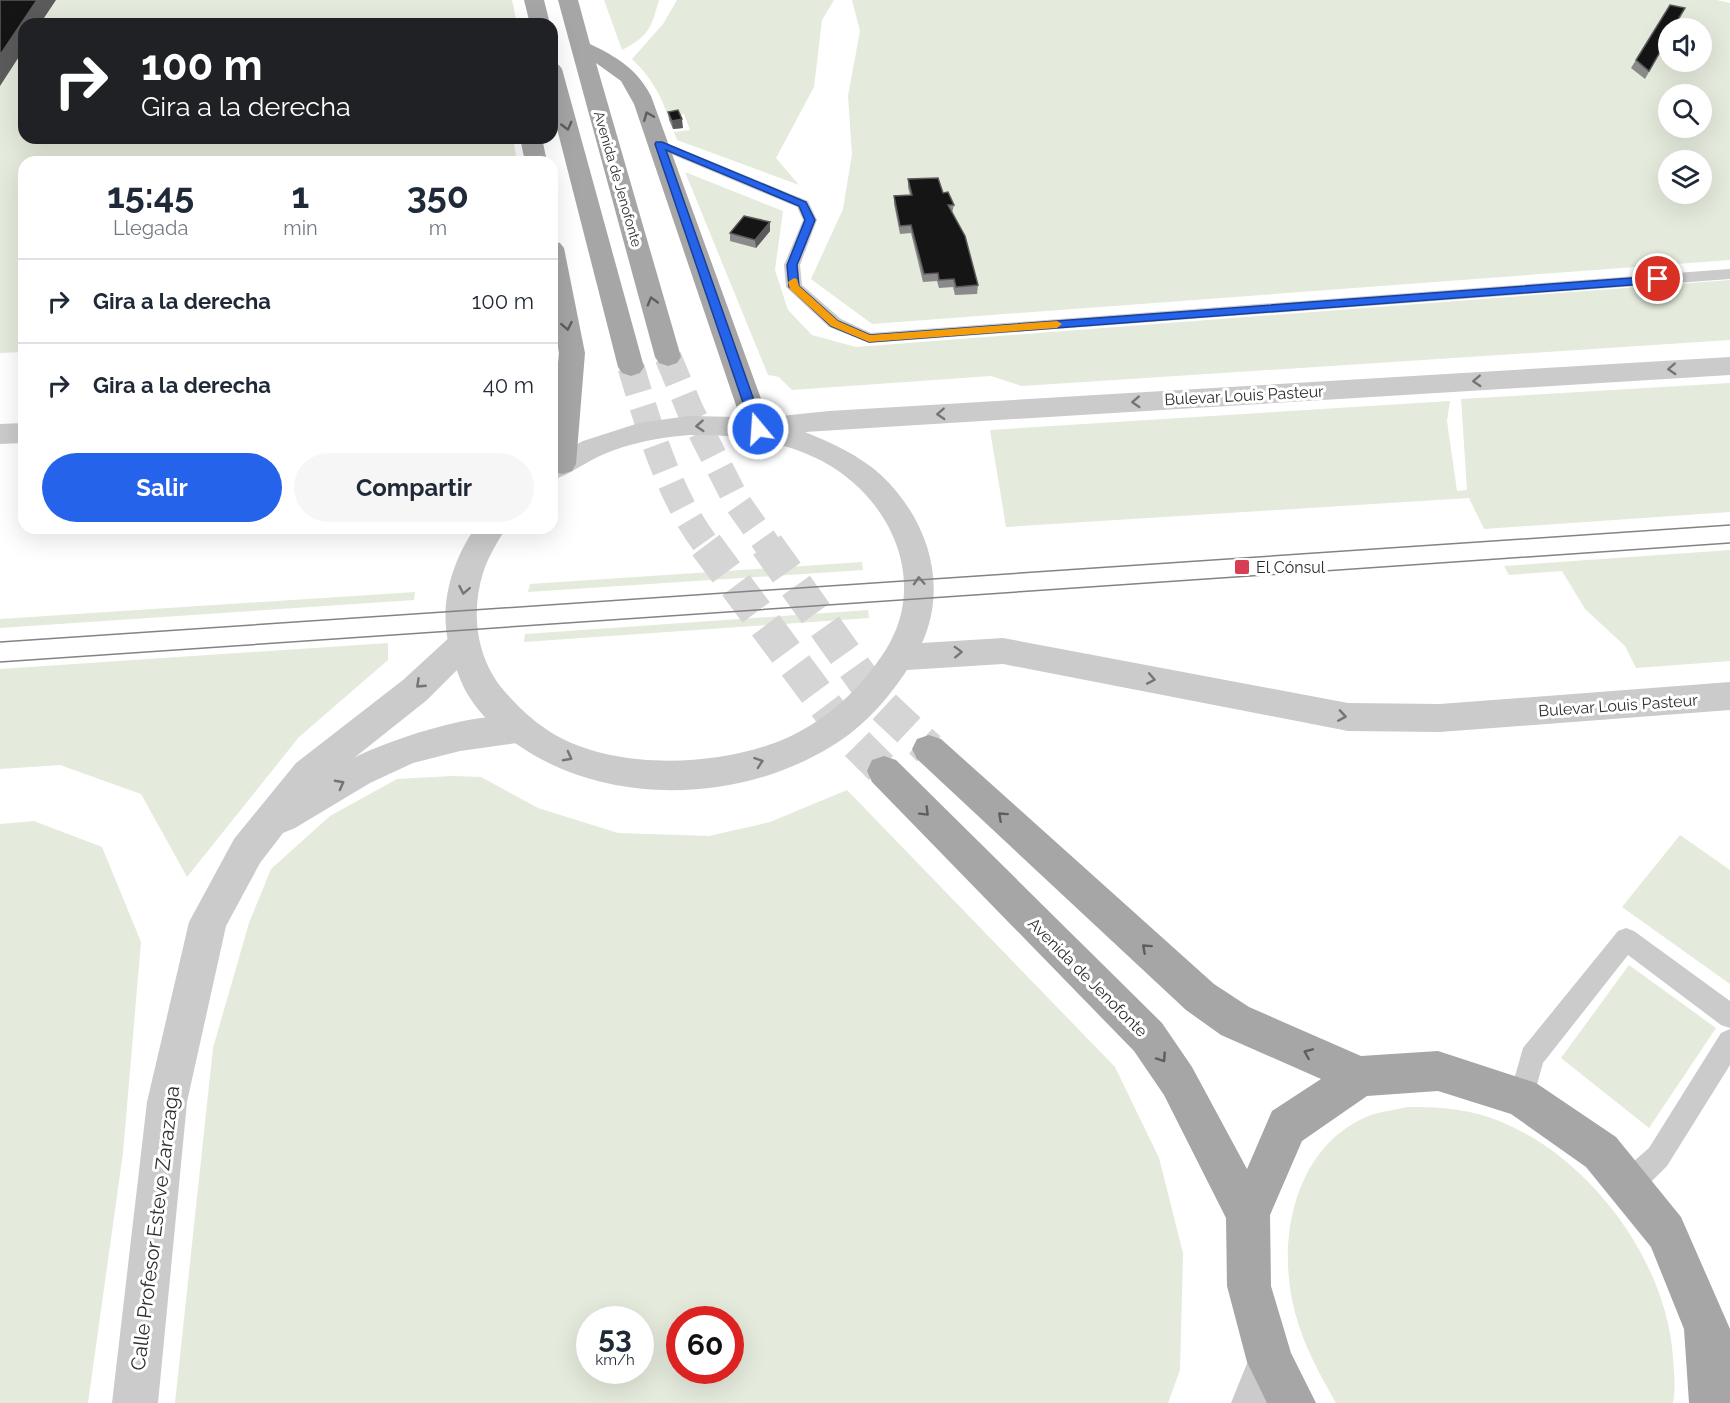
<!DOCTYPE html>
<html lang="es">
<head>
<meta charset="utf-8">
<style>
	body { margin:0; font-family:Raleway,sans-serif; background:#f6f6f7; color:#1f2937; height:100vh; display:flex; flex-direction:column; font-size:22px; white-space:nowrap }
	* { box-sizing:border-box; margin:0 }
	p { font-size:20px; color:#747a83 }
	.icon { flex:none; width:33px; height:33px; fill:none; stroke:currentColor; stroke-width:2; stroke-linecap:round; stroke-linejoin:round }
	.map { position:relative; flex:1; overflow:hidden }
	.side { position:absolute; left:18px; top:156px; width:540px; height:378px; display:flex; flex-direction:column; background:#fff; border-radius:18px; box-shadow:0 6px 24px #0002 }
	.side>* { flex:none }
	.hud { position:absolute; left:18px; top:18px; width:540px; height:126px; border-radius:18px; box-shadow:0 6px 24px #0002; background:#202124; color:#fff; overflow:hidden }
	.fabs { position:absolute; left:1658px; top:18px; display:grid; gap:12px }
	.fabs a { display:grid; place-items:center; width:54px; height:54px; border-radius:50%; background:#fff; box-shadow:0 6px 24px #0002; font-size:30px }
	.speed { position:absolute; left:576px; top:1306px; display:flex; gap:12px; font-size:30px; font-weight:700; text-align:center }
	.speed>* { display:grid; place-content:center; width:78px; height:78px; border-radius:50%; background:#fff; box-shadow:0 6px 24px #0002; line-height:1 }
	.speed small { font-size:15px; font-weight:400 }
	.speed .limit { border:9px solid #d22; background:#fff; color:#111 }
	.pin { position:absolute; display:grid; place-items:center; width:51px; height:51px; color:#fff; margin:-26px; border:3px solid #fff; border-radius:50%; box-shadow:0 2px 6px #0007 }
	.me { position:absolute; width:66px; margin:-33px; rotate:342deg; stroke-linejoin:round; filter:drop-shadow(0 0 4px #0008) }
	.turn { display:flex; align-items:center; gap:21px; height:126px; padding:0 24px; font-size:27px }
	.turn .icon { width:78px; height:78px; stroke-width:2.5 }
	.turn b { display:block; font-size:42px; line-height:51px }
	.eta { display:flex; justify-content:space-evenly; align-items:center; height:102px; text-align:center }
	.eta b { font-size:36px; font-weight:700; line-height:42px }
	.action { display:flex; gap:12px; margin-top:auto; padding:12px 24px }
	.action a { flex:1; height:69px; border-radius:36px; background:#2563eb; color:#fff; font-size:24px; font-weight:700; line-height:69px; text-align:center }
	.action a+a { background:#f6f6f7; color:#1f2937 }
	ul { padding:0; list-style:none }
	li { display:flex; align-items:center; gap:18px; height:84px; padding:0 24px; border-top:2px solid #e0e1e3 }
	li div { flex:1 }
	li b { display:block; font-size:22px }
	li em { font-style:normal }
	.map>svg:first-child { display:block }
	.green { fill:#e4eadc; fill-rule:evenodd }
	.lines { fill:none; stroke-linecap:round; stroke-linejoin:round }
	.primary-tunnel-far1 { stroke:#d5d5d5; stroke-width:27; stroke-dasharray:27 14; stroke-linecap:butt }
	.primary-tunnel { stroke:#d5d5d5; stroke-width:34; stroke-dasharray:34 16; stroke-linecap:butt }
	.service { fill:#cbcbcb; fill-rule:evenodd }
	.minor { fill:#cbcbcb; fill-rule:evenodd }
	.tertiary { fill:#cbcbcb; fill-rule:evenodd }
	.primary { fill:#a6a6a6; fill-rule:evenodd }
	.tram { stroke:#838383; stroke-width:1.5 }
	.wall { fill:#8a8a8a }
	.shaded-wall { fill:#5b5b5b }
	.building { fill:#151515; stroke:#5b5b5b; stroke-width:1.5 }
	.oneway { stroke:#5e5e5e }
	.oneway2 { stroke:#757575 }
	.route { fill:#2563eb; stroke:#184099; stroke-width:1.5 }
	.slow { fill:#f59e0b }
	.poi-dot { fill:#d73d53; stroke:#fff; stroke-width:2 }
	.labels { text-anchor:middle; stroke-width:6; stroke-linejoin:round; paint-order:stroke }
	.far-street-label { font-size:14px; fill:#2e2e2e; stroke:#fff }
	.street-label { font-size:16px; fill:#2e2e2e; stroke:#fff }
	.poi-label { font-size:16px; fill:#2e2e2e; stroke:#fff; text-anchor:start }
	.near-street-label { font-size:20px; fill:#2e2e2e; stroke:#fff }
</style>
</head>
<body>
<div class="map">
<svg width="1730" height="1403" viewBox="0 0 1730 1403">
	<rect width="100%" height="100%" fill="#fff"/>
	<path class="green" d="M0,0H512L517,24H24V138H513L517,162H24V352L0,353Z
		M604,0H659C651,28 649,36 622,50Z
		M677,0H834L822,20L814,87L776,158L799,185L677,140L674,132L690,130L684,114L668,117C661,94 649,75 632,59L663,24Z
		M852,0H1717L1730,3V260L872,324L811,279L843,209L852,154L848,96L860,31ZM1668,28H1701V62H1668ZM1668,94H1701V128H1668ZM1668,160H1701V194H1668Z
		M685,172L783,211L775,270L788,310L812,335L856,347L1730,280V340L1022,386L991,376L792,390L779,377L768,375Z
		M1730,383V512L1484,529L1469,498L1006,527L990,430L1450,401L1447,421L1457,491L1467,490L1461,399Z
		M1730,550V661L1636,668L1625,646L1585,609L1562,571L1509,575L1504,566Z
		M862,562L863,570L528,592L530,584Z
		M415,592L414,600L0,628V619Z
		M868,610L869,618L524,642L525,634Z
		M388,643V660L299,737L187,877L141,794L60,765L0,769V669Z
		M452,776L481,777L538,808L618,833L709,836L770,822L847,790L1115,1067L1159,1158L1183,1253L1180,1370L1168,1403H175L213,1048L249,923L271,869L330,816L397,779ZM590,1320H640V1371H590ZM680,1320H730V1371H680Z
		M34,821L102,847L141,942L123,1153L88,1403H0V824Z
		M1680,835L1730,870V984L1622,907Z
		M1629,965L1716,1028L1649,1128L1561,1058Z
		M1407,1107C1435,1107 1462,1108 1488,1117C1584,1149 1667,1258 1673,1358C1674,1373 1676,1388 1673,1403H1336C1320,1375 1305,1348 1296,1316C1275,1244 1293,1145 1371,1115C1383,1111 1396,1110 1407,1107Z"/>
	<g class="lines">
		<path class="primary-tunnel-far1" d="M668,357L690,410L737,502L768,546
			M631,367C649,427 669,496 707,546"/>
		<path class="primary-tunnel" d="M706,545L845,732L884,771
			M767,545L879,702L929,749"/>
		<path class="service" d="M659,140L808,201L817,220L800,265L802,285L841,319L871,333L1730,269V279L869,343L829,327L786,287L784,265L803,220L797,207L654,147L652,144L654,141Z
			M1626,928L1634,931L1730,1001V1028L1721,1025L1628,955L1543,1063L1531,1106L1522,1110L1513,1106L1509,1097L1523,1048L1618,931Z
			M1730,1029V1065L1667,1166L1638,1195L1628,1199L1618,1195L1614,1185L1618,1175L1649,1148L1721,1033Z"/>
		<path class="minor" d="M463,631L474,635L479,644L474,653L427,700L354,758C390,739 490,706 529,719L534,729L529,739L517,743L460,751L413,763L370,783L295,828L283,833L260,863L226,926L187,1102L158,1403H112L147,1102L189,922L234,839L296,763L403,680L452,635Z"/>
		<path class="tertiary" d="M1730,357V375L805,432C832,443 859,455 881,475C927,518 949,584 922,643L1003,638L1348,703L1440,704L1730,682V710L1440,732L1348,731L1003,664L907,670C883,706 856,735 816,755C727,803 603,804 518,745C500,733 482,717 470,698C463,688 459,676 455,665C436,618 447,569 475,528H506C497,543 488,557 483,573C470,615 477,662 507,694C522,711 539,726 559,737C623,771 725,766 789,737C829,718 861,688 885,651C930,581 890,497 822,461C781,440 735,434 690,435C661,437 629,443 602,455C585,462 570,475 552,480V457L583,441L639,423L688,416L739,417L761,421L771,417L829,411Z
			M24,423V443L0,444V424Z
			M1270,1339L1286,1346L1293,1362L1277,1403H1231L1254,1346Z"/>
		<path class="primary" d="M524,0H544L550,24H530Z
			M558,0H578L590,44C617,57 637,69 651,96L772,429L768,436L758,439L748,436L744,429L634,104L621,81L596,63L681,357L677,363L668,366L659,363L655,357Z
			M552,63L559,65L562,69L644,367L640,373L631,376L622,373L618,367L552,109Z
			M520,138H542L547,162H525Z
			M552,241L560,243L564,248L585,353L576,464L572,471L562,474L552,471V423L559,353L552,314Z
			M929,735L941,739L1214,984L1249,1007L1361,1056L1438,1051L1536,1083L1616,1137L1681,1217L1730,1329V1403H1689L1684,1329L1651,1247L1586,1167L1511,1114L1438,1091L1367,1096L1302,1141L1270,1215L1271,1286L1291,1353L1316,1403H1267L1247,1362L1227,1286L1226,1218L1164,1095L1134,1051L872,782L867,771L872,760L884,756L896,760L1162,1023L1192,1067L1247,1169L1272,1111L1321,1079L1221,1035L1186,1010L917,759L912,749L917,739Z"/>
		<path class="tram" d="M0,642L1730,525
			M0,662L1730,543"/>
	</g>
	<path class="wall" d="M1668,38L1645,79L1631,68L1636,60Z
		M668,112L683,128L673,129L669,120Z
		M908,179L943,193L954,205L952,213L978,285L977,294L955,295L953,287L939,288L937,281L923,282L911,233L900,234L894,204V196L910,195L908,187Z
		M770,231L756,248L730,241V233Z"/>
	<path class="shaded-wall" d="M37,0H56L40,24H24V49L0,86V55Z
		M682,119L683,128L673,129L672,121Z
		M770,222V231L756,248L755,240Z"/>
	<path class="building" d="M0,0H37L0,55Z
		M1670,5L1685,8L1673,28H1668V38L1649,71L1636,60Z
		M678,110L682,119L672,121L668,112Z
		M938,178L943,193L948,192L954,205H948L965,236L978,285L956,287L954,279L939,280L938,273L924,274L911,225L900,226L894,196L912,195L908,179Z
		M744,216L770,222L755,240L730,233Z"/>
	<defs><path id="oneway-chevron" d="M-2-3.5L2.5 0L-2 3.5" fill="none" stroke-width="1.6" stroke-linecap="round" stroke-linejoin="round" transform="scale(1.5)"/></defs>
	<g class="oneway">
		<use href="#oneway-chevron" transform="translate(648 116) rotate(-112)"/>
		<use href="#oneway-chevron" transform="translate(567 126) rotate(75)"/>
		<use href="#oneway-chevron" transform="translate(652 301) rotate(-106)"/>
		<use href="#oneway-chevron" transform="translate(567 326) rotate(79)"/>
		<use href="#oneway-chevron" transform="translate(925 812) rotate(45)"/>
		<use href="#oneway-chevron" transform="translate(1002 816) rotate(-138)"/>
		<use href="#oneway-chevron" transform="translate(1146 948) rotate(-138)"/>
		<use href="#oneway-chevron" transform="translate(1308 1053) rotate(-157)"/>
		<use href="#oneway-chevron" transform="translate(1162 1058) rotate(56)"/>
	</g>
	<g class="oneway2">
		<use href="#oneway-chevron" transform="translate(1672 369) rotate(177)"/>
		<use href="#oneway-chevron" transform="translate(1477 381) rotate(177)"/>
		<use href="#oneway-chevron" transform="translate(1136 402) rotate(177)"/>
		<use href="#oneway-chevron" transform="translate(941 414) rotate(177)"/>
		<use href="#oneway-chevron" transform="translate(700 426) rotate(176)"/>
		<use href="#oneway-chevron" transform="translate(919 581) rotate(-93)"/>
		<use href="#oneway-chevron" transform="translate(464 590) rotate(101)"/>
		<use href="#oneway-chevron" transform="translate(958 652) rotate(-2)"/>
		<use href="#oneway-chevron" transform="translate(1151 679) rotate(11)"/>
		<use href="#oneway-chevron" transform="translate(420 684) rotate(137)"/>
		<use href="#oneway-chevron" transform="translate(1342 716) rotate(9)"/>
		<use href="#oneway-chevron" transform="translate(568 757) rotate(28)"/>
		<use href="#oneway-chevron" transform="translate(759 762) rotate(-19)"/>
		<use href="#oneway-chevron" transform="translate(340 784) rotate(-28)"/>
	</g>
	<path class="route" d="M656,142H662L806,202L815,220L797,265L799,286L838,321L870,335L1658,276L1663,279L1658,283L869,342L831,326L789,287L787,265L805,220L799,206L666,150L764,429L758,432L752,429L655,144Z"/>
	<path class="slow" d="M794,278L797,279L799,286L838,321L870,335L1057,321L1062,324L1057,328L869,342L831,326L790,289L788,282Z"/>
	<rect class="poi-dot" x="1234" y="559" width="16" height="16" rx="3"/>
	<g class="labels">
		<g class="far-street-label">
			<text transform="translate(618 179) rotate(74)" y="5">Avenida de Jenofonte</text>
		</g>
		<g class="street-label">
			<text transform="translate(1244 395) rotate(-3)" y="6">Bulevar Louis Pasteur</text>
			<text transform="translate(1618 705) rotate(-4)" y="6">Bulevar Louis Pasteur</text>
			<text transform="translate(1088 977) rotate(45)" y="6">Avenida de Jenofonte</text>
		</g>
		<g class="poi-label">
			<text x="1256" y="573">El Cónsul</text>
		</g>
		<g class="near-street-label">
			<text transform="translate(155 1228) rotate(-83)" y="7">Calle Profesor Esteve Zarazaga</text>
		</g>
	</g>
</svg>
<div class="fabs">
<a><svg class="icon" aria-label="sound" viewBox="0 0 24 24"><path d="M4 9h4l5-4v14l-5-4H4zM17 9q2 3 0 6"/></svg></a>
<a><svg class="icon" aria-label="search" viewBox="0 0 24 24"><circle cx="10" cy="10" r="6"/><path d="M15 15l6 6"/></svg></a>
<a><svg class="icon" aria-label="layers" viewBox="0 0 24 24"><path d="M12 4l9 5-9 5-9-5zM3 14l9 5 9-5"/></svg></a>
</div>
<div class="speed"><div>53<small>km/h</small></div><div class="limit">60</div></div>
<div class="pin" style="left:1658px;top:279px;background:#d93025"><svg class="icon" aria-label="arrive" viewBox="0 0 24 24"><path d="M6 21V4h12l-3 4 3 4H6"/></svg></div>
<svg class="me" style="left:758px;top:429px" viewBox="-20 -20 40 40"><circle r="17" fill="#2563eb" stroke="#fff" stroke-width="3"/><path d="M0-11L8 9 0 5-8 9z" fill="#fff"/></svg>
<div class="hud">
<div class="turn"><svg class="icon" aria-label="right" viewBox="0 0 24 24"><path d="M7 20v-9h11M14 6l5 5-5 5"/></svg><div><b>100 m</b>Gira a la derecha</div></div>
</div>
<section class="side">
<div class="eta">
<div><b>15:45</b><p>Llegada</p></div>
<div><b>1</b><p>min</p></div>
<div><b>350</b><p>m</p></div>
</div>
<ul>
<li><svg class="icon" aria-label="right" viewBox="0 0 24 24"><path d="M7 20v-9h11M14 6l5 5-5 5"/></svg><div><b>Gira a la derecha</b></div><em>100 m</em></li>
<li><svg class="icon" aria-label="right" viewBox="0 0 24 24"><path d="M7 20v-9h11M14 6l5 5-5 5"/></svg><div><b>Gira a la derecha</b></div><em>40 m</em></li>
</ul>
<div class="action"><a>Salir</a><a>Compartir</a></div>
</section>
</div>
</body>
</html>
